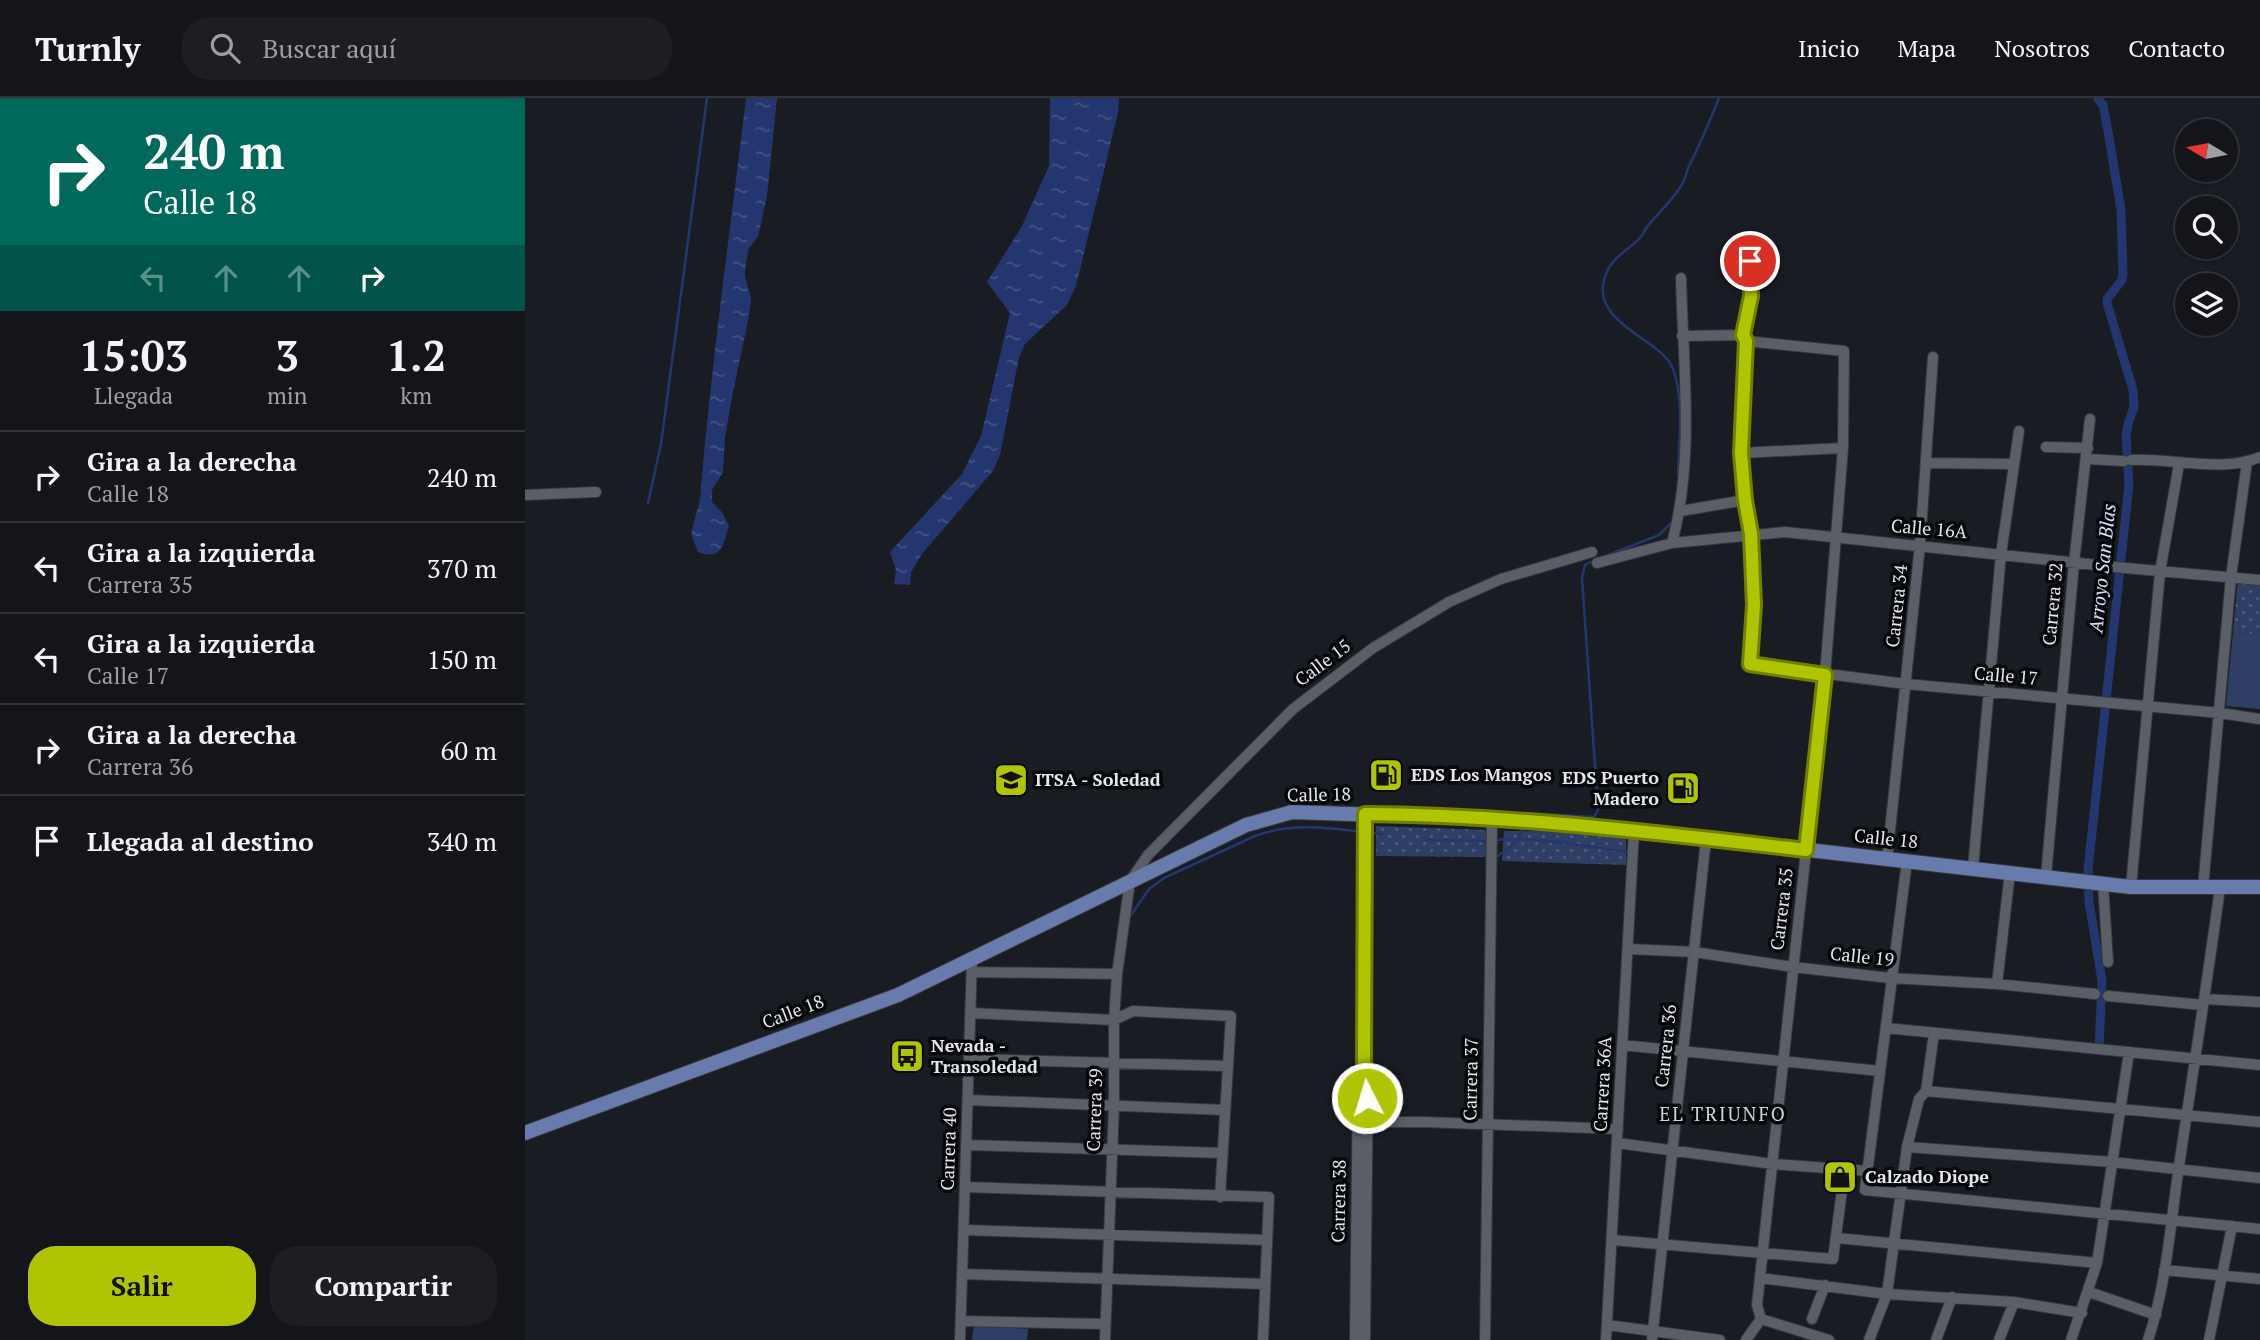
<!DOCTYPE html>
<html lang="es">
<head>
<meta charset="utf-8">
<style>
	body { margin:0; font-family:"PT Serif",serif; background:#1c1e23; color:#f1f3f6; height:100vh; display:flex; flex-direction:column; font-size:26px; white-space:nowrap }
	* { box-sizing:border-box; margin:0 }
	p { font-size:23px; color:#9d9fa2 }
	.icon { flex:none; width:38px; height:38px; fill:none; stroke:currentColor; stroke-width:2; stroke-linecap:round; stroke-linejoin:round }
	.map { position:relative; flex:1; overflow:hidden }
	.drawer { display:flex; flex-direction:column; background:#13151a; width:525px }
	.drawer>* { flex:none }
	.hud { background:#00695c; color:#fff; overflow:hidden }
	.needle { width:46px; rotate:280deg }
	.tools { position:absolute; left:1650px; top:21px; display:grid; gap:14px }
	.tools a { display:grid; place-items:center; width:63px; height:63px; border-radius:50%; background:#13151a; box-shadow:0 2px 5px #0004,0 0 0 2px #323439; font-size:35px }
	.pin { position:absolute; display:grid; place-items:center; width:60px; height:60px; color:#fff; margin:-30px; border:4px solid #fff; border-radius:50%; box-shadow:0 2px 7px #0007 }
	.me { position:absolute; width:77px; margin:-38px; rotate:355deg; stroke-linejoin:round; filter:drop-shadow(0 0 5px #0008) }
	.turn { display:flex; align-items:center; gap:24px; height:147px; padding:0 28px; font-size:32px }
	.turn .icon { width:91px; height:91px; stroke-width:2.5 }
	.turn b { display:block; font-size:49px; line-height:60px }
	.lanes { display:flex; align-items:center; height:66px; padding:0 28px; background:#0003; justify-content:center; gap:35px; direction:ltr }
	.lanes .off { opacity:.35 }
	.eta { display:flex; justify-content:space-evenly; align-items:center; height:119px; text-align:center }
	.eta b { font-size:42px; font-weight:600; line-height:49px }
	.button { display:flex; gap:14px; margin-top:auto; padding:14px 28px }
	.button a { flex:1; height:80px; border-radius:28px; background:#b0c501; color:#111; font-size:28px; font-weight:600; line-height:80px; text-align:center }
	.button a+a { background:#1c1e23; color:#f1f3f6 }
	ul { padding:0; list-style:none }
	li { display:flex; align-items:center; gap:21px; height:91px; padding:0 28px; border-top:2px solid #323439 }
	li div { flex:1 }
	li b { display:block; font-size:26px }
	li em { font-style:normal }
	header { display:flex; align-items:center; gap:42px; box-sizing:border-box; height:98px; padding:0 35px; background:#13151a; border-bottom:2px solid #323439 }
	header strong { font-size:33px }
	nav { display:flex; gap:38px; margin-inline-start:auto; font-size:24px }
	.search { width:490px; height:63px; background:#1c1e23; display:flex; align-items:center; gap:18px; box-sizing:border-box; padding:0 24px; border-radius:28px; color:#9d9fa2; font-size:26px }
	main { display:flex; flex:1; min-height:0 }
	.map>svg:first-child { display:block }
	.green { fill:#2f3e64 }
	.park { fill:url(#park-dots) }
	.water { fill:url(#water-ripples) }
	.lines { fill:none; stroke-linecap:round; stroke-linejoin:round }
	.stream { stroke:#23366f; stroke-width:2.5 }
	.canal { stroke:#23366f; stroke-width:9 }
	.minor-casing { stroke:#36383d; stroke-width:12 }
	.major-casing { stroke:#36383d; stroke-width:16 }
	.minor { stroke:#5a5e66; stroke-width:10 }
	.major { stroke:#687bac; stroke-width:14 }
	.route-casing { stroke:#728001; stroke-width:18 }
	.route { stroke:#b0c501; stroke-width:12 }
	.labels { text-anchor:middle; stroke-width:7; stroke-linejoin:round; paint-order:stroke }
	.street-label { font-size:18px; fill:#e4e6eb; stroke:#060709 }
	.poi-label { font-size:18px; font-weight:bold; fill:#e4e6eb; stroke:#060709; text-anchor:start }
	.water-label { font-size:19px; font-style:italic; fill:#d9e1f3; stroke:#060709 }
	.neighbourhood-label { font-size:19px; letter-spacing:2px; fill:#cbcfd9; stroke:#060709 }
</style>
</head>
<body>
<header>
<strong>Turnly</strong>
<div class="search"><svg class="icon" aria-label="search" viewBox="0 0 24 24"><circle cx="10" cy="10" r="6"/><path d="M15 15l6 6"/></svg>Buscar aquí</div>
<nav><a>Inicio</a><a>Mapa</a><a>Nosotros</a><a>Contacto</a></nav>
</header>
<main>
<section class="drawer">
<div class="hud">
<div class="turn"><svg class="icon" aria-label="right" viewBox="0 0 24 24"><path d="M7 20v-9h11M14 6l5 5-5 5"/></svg><div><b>240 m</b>Calle 18</div></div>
<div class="lanes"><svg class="icon off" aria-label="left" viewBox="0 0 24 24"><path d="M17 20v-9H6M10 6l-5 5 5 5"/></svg><svg class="icon off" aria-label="ahead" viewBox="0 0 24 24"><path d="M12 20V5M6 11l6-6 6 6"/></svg><svg class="icon off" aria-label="ahead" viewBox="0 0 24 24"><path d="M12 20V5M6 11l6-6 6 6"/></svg><svg class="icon" aria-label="right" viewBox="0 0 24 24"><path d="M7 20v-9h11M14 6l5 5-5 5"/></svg></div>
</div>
<div class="eta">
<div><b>15:03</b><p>Llegada</p></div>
<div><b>3</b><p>min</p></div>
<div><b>1.2</b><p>km</p></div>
</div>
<ul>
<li><svg class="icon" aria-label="right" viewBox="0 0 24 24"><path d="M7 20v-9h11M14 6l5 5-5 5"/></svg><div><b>Gira a la derecha</b><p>Calle 18</p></div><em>240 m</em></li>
<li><svg class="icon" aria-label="left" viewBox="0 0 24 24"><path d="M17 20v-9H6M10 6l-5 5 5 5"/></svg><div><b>Gira a la izquierda</b><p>Carrera 35</p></div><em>370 m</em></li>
<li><svg class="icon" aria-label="left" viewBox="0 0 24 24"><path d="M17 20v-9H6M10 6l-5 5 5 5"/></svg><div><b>Gira a la izquierda</b><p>Calle 17</p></div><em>150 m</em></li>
<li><svg class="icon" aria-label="right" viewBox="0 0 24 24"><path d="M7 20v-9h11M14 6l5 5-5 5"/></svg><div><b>Gira a la derecha</b><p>Carrera 36</p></div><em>60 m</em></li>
<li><svg class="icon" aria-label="arrive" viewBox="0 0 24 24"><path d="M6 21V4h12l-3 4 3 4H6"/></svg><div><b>Llegada al destino</b></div><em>340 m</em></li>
</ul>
<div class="button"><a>Salir</a><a>Compartir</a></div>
</section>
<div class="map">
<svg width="1735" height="1242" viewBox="0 0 1735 1242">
	<defs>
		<pattern id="park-dots" width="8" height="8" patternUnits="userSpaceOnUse" patternTransform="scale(1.75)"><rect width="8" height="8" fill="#2f3e64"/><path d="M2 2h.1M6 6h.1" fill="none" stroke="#4d5a7a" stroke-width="1.8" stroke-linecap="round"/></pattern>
		<pattern id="water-ripples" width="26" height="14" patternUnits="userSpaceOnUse" patternTransform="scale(1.75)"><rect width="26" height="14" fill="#23366f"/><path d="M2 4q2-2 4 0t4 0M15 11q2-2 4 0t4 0" fill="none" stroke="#435384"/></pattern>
	</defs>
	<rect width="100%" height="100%" fill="#191c23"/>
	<path class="green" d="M1708,534L1735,537V611L1701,608Z
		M449,1227L503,1231L502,1242H447Z"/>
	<path class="park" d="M1713,483L1735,485V537L1708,534Z
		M851,728L962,732L961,759L851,758Z
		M979,733H1028L1101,741V767L977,763Z"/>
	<path class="water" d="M221,0H252L242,98L233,139L224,150L221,164L220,178L226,200L224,218L208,294L200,339L198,374L187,392V404L197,414L204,428C198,447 197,463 173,454L166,436L175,401C186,267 205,134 221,0Z
		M525,0H594L593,15L551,188L542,207L500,246L494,259L475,357L468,373L397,456L386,474L385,487L369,486L371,472L365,454L437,376L456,338L485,215L462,184L497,128L524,68Z"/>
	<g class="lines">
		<path class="stream" d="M1153,376C1154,346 1160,291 1145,265C1129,240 1068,223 1079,182C1085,160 1098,156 1113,142C1117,139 1119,133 1122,129C1133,115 1147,103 1156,88C1160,82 1161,75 1164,68C1175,46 1185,23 1194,0
			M123,405L136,346L182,0
			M1083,457L1134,437L1147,424
			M999,717L1002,715L1069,719L1073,712L1057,480L1060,467L1070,462
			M844,734L857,736
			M901,742L963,743
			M969,742C1015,738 1059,749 1105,754
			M969,760C983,752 995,743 998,727
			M604,820L624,791L639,780L730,738C764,725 801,729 837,734"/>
		<path class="canal" d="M1573,1L1578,7L1583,33L1596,112L1598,176L1597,182L1582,201V205L1608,292L1609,309L1603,326L1601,338L1604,386L1563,772L1564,804L1577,883L1574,951"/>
		<g class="minor-casing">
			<path id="minor" d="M1225,163V198L1218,237L1221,243L1216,355L1220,402L1225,436L1229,507L1225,566L1381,586L1695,615L1735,621
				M1157,238L1218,237
				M1221,243L1319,253L1318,350L1300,577L1232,1207L1236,1221
				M1521,349L1563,350
				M1216,355L1318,350
				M1562,361L1599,363
				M1606,362C1646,360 1697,375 1735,359
				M1402,365L1489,366
				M0,397L71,394
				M1156,413L1220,402
				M1147,445C1170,359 1158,268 1156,180
				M1072,465L1147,445L1260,434L1600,470L1735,482
				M840,716L839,965L843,977L840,1242
				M1362,761L1395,447L1408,259
				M1382,763L1340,1092L1735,1131
				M1448,770L1476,456L1494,333
				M1521,778L1549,465L1565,321
				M1578,785L1583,864
				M1606,789L1635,474L1654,366
				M1678,790L1706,479L1722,364
				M1103,853L1104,851L1169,854L1268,869L1365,880L1472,886L1570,896
				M447,874L592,876
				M1472,886L1485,774
				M1583,898L1678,907
				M1679,901L1735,904
				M446,915L589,922L608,913L706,918L695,1099
				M1361,930L1735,967
				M1097,947L1355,973
				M444,961L701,968
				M1401,993L1735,1024
				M443,1002L700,1012
				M836,1024H899L1093,1031
				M1092,1045L1248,1066L1342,1073
				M441,1047L698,1055
				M1382,1049L1587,1064L1735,1080
				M440,1089L744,1099L738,1242
				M439,1132L742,1142
				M1312,1140L1572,1165
				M1087,1142L1308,1161L1317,1092
				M1639,1172L1735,1181
				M438,1176L740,1186
				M1235,1180L1362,1196L1489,1204L1557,1215
				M1564,1194L1631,1217
				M1236,1221L1304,1242
				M1287,1221L1300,1187
				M436,1223L580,1226
				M1082,1227L1195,1242
				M435,1242L447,861
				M580,1242L589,1007V922L592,876L605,783L623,757L768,611L848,550L924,504L976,481L1067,454
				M830,1242L833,978L839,965
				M960,1242L967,721
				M1081,1242L1109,732
				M1127,1242L1181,741
				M1221,1242L1236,1221
				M1344,1242L1362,1196L1382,1049L1394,1001L1401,993L1409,935
				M1411,1242L1427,1199
				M1474,1242L1489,1204
				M1546,1242L1572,1165L1604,954
				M1623,1242C1641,1188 1645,1131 1653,1075C1667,980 1682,885 1695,790
				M1684,1242L1707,1128"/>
		</g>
		<g class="major-casing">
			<path id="major" d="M0,1035L373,897L721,727L767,714L967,721L1109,732L1606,789H1735"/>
		</g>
		<use href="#minor" class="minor"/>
		<use href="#major" class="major"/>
	</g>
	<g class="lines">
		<g class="route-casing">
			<path id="route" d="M842,1000L843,977L839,965L840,716C988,717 1135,735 1281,752L1300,577L1225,566L1229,507L1226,436L1220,402L1216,355L1221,243L1218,237L1226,198L1225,163"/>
		</g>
		<use href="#route" class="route"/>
	</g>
	<defs>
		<g id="fuel-square" transform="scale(1.75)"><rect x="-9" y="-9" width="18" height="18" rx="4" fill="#b0c501" stroke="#060709"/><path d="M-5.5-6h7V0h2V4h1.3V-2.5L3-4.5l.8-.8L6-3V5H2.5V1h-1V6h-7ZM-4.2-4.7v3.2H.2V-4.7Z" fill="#111"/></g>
		<g id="university-square" transform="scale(1.75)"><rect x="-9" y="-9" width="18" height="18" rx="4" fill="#b0c501" stroke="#060709"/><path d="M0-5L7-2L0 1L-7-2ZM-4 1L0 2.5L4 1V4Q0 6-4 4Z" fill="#111"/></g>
		<g id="bus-square" transform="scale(1.75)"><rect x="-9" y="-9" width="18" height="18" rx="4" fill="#b0c501" stroke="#060709"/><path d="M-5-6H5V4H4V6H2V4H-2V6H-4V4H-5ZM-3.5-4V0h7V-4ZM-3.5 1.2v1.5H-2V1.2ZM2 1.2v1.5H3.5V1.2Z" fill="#111"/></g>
		<g id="shop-square" transform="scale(1.75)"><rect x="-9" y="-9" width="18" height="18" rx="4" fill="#b0c501" stroke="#060709"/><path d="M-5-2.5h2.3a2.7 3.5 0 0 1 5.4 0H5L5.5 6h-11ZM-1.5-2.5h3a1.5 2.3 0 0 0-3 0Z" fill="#111"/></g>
	</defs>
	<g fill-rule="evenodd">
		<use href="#fuel-square" x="861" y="677"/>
		<use href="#university-square" x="486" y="682"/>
		<use href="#fuel-square" x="1158" y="690"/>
		<use href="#bus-square" x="382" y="958"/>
		<use href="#shop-square" x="1315" y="1079"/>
	</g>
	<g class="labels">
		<g class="street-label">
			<text transform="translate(1404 431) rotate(5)" y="6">Calle 16A</text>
			<text transform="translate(1528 506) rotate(-85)" y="6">Carrera 32</text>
			<text transform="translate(1372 508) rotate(-84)" y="6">Carrera 34</text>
			<text transform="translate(798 565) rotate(-37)" y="6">Calle 15</text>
			<text transform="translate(1481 578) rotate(5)" y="6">Calle 17</text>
			<text transform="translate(794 697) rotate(-1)" y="6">Calle 18</text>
			<text transform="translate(1361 741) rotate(6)" y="6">Calle 18</text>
			<text transform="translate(1257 811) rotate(-83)" y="6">Carrera 35</text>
			<text transform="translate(1337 859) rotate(6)" y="6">Calle 19</text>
			<text transform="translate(268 914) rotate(-21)" y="6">Calle 18</text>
			<text transform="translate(1141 948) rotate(-84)" y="6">Carrera 36</text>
			<text transform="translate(946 981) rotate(-89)" y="6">Carrera 37</text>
			<text transform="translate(1078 986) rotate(-87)" y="6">Carrera 36A</text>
			<text transform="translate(570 1012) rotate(-88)" y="6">Carrera 39</text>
			<text transform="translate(424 1051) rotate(-88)" y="6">Carrera 40</text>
			<text transform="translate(814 1103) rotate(-89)" y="6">Carrera 38</text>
		</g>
		<g class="poi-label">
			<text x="886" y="683">EDS Los Mangos</text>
			<text x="1134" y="686" text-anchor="end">EDS Puerto<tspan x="1134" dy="21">Madero</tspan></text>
			<text x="510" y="688">ITSA - Soledad</text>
			<text x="406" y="954">Nevada -<tspan x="406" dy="21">Transoledad</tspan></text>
			<text x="1340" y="1085">Calzado Diope</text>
		</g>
		<g class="water-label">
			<text transform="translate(1577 470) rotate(-84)" y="7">Arroyo San Blas</text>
		</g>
		<g class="neighbourhood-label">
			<text x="1198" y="1023">EL TRIUNFO</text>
		</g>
	</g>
</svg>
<div class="tools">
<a><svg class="needle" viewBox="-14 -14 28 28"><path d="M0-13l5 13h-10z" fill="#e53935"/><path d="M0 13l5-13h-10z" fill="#9d9fa2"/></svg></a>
<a><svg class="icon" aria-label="search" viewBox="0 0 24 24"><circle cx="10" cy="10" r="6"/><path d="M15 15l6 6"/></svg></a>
<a><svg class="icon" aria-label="layers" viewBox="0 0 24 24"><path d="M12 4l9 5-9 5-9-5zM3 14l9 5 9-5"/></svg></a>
</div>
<div class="pin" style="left:1225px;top:163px;background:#d93025"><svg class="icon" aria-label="arrive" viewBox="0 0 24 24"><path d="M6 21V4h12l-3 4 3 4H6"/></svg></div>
<svg class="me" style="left:842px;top:1000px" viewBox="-20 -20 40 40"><circle r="17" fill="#b0c501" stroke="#fff" stroke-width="3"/><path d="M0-11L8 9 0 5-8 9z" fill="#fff"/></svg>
</div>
</main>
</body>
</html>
